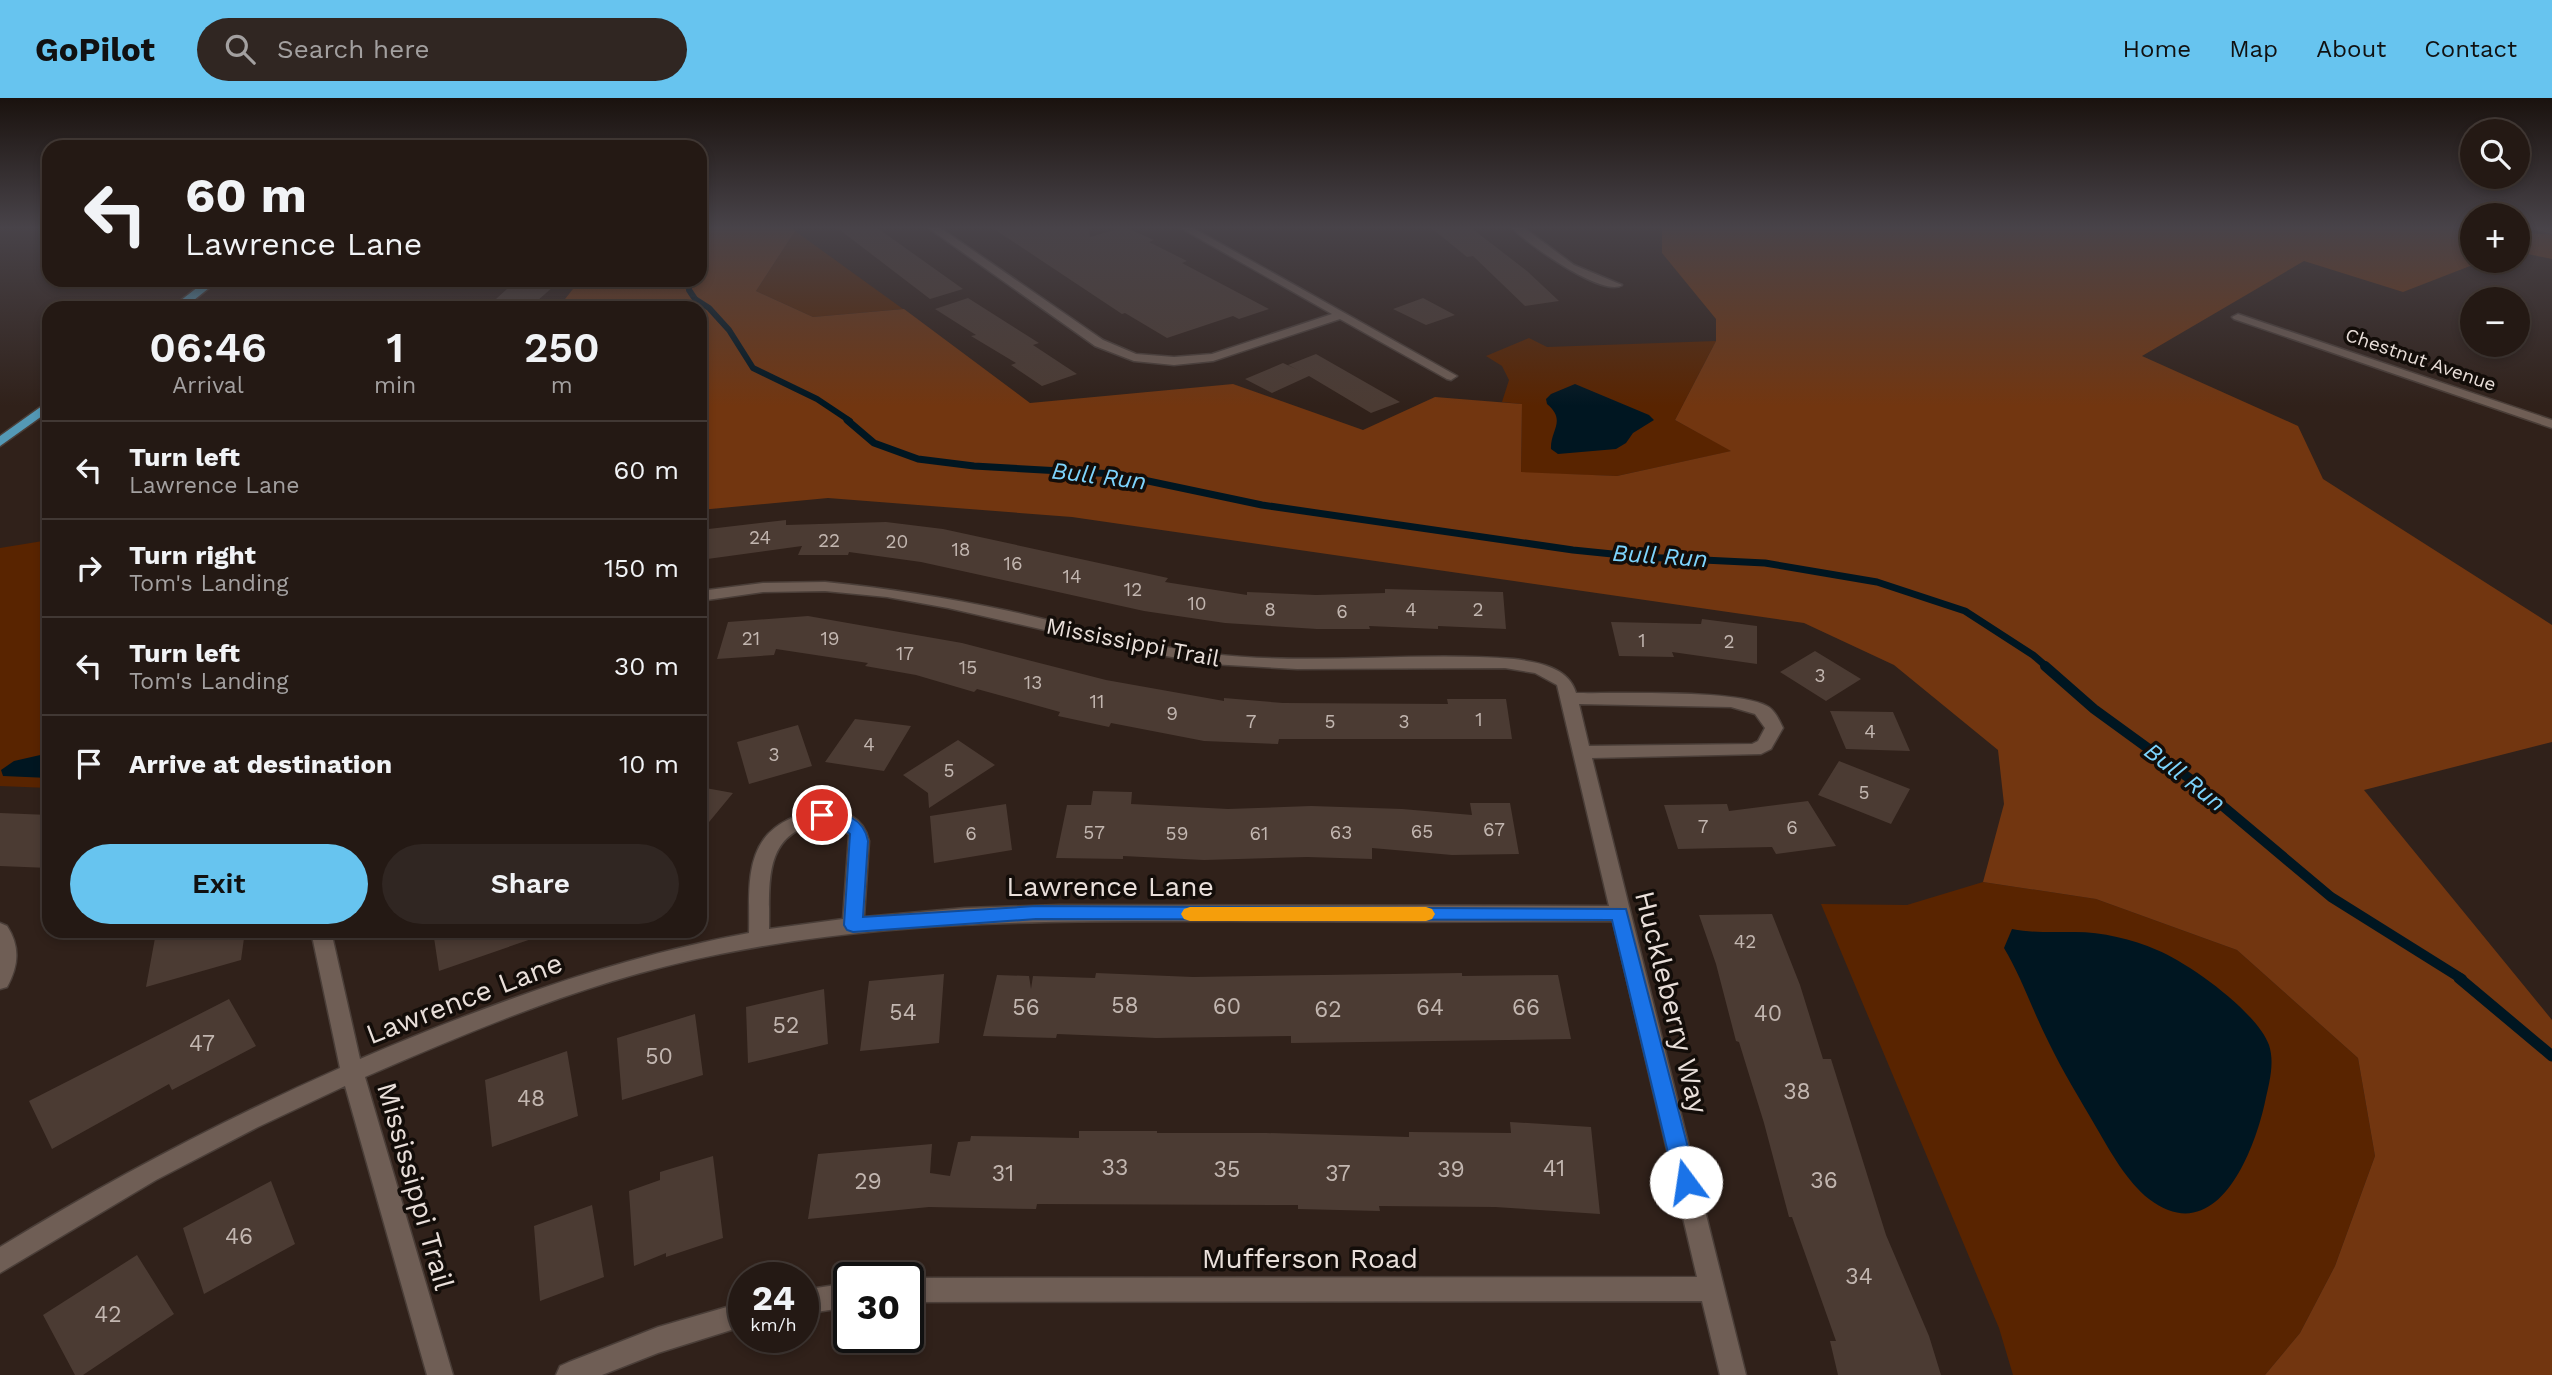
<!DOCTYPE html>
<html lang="en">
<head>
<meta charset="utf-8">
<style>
	body { margin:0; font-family:"Work Sans",sans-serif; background:#302622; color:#f1f3f6; height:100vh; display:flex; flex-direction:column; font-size:26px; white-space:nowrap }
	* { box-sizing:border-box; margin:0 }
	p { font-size:23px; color:#a3a0a0 }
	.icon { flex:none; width:38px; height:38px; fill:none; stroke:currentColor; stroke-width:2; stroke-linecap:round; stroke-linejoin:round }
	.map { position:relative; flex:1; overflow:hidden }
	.drawer { position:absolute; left:42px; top:203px; width:665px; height:637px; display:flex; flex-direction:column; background:#241914; border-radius:21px; box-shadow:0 4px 10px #0003,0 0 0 2px #413834 }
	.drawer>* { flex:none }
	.banner { position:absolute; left:42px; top:42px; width:665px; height:147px; border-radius:21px; box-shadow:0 4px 10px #0003,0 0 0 2px #413834; background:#241914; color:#f1f3f6; overflow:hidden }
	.controls { position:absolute; left:2460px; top:21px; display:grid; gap:14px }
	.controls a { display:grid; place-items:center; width:70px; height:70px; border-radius:50%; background:#241914; box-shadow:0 4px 10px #0003,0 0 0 2px #413834; font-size:35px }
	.speed { position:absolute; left:728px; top:1164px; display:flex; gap:14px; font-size:35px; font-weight:700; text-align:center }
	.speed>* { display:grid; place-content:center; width:91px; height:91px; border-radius:50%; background:#241914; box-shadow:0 4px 10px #0003,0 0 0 2px #413834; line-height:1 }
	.speed small { font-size:18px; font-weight:400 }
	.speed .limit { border:4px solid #111; border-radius:10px; background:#fff; color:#111 }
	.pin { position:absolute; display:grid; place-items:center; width:60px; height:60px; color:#fff; margin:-30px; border:4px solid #fff; border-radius:50%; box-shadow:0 2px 7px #0007 }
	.me { position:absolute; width:77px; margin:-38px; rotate:346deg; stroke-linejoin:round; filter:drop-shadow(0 0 5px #0008) }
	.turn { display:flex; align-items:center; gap:24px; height:147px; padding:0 28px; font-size:32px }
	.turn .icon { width:91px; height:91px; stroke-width:2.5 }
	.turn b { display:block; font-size:49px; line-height:60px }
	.eta { display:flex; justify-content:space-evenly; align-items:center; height:119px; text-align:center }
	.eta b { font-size:42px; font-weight:600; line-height:49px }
	.cta { display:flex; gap:14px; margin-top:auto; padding:14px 28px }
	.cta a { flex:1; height:80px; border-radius:42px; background:#67c4ef; color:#111; font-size:28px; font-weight:600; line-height:80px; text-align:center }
	.cta a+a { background:#302622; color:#f1f3f6 }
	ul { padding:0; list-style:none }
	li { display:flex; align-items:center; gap:21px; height:98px; padding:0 28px; border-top:2px solid #413834 }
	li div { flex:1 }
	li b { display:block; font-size:26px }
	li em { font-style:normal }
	header { display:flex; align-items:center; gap:42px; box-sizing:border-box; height:98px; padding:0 35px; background:#67c4ef; color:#111 }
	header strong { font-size:33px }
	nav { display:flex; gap:38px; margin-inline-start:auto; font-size:24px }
	.search { width:490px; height:63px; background:#302622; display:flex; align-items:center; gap:18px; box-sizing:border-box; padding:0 24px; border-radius:38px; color:#a3a0a0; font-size:26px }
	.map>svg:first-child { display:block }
	.green { fill:#592400 }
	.forest { fill:#723610 }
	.water { fill:#001621 }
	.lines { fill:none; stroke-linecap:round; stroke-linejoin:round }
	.stream-far3 { stroke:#001621; stroke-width:6 }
	.stream-far2 { stroke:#001621; stroke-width:7 }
	.stream-far1 { stroke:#001621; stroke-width:10 }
	.stream { stroke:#001621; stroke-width:11 }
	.building { fill:#4b3b33 }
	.minor-casing { stroke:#4a3e38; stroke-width:3 }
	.major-casing { stroke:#4a3e38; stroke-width:3 }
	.minor { fill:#6f5e55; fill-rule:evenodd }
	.major { fill:#5499b6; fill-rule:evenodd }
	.route { fill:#1a73e8; stroke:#114b97; stroke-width:2 }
	.slow { fill:#f59e0b }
	.labels { text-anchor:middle; stroke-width:7; stroke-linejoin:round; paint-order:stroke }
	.far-street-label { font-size:19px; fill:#e9dfda; stroke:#130d09 }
	.number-label { font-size:19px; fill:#c2b6b0 }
	.street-label { font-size:23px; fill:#e9dfda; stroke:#130d09 }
	.near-number-label { font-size:23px; fill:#c2b6b0 }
	.water-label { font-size:24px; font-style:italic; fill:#7dd4fd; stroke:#130d09 }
	.near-street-label { font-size:28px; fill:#e9dfda; stroke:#130d09 }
</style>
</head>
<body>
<header>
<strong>GoPilot</strong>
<div class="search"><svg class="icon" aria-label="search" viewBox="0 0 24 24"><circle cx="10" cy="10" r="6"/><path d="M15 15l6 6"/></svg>Search here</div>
<nav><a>Home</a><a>Map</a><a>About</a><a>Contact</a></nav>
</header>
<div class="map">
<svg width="2552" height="1277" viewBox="0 0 2552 1277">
	<rect width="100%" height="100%" fill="#30211a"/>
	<path class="green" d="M795,133L903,211L813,219L756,193Z
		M1529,240L1547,249L1716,243L1675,322L1732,353L1617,378L1521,375L1522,306L1502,304L1509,282L1502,268L1486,258Z
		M49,442V690L0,688V450Z
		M1983,784L2096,801L2237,852L2358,960L2375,1058L2335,1168L2300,1235L2265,1277H2013L1999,1230L1821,806L1907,807Z"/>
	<path class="forest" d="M700,129H790L795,133L756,193L813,219L904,211L1030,305L1233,286L1363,332L1435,299L1522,306L1521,374L1617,378L1731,353L1675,322L1716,243V221L1662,155V129H2473V163H2483L2403,194L2304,163L2142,258L2298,328L2323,381L2552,527V644L2364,692L2552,922V1277H2265L2300,1235L2335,1168L2375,1058L2358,960L2237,852L2096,801L1983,784L2004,706L1998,652L1894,567L1804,525L1072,419L828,400L700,412V210H558L580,182H700Z
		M2518,135L2552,136V161L2518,154Z"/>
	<path class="water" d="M1575,286L1649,317L1654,322L1633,335L1626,345L1616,351L1558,356L1551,351C1550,332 1567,323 1547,306L1546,301L1551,296Z
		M49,655V680L3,678L1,672L14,663Z
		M2012,831C2033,835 2053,834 2075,834C2102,834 2132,841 2157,852C2189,865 2257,914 2269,947C2275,965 2269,986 2265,1004C2254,1055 2216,1152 2149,1101C2127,1084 2110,1053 2096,1029C2080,1001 2063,974 2049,945C2033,914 2022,880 2004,850Z"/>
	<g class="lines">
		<path class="stream-far3" d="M700,132L702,129
			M689,182V192L695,201L709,210L729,232L753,270L817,301L850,323"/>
		<path class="stream-far2" d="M847,322L874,345L918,361L974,368L1115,376L1262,407L1573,452L1642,459L1765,465L1877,484L1965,513L2033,557L2047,569"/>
		<path class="stream-far1" d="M2045,568L2094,611L2193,683L2331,799L2462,881"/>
		<path class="stream" d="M2459,880L2552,958"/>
	</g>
	<path class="building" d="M836,129H876L963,191L930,201Z
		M991,129H1089L1090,139L1125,129L1154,142L1149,144L1187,163L1182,165L1269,211L1239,221L1233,218L1167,240L1125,215L1122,216Z
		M1430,129H1470L1527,173L1559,203L1525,208L1473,158L1467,159Z
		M517,182H561L529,210H486Z
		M968,200L1039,245L1033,247L1077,276L1042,288L1011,267L1016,265L971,238L976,237L935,211Z
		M1423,200L1455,217L1426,227L1393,211Z
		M1316,256L1400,304L1371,315L1309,278L1272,295L1245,281L1283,265L1298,272L1288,267Z
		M786,422V427L886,424L943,431L1168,480L1165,484L1247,497V494L1316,497L1385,495V491L1503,494L1506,531L1438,528V531L1369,528L1370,531H1317L1225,525L1144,513L921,464L849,454L848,457H798L802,448L700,462V432Z
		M808,518L962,545L1106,582L1224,603V600L1283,605L1448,606L1447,601H1506L1512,641H1279L1278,646L1204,643L1111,625L1109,629L1058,618L1060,614L977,591L974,594L916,577L865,568L868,565L776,551L774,557L717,561L728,524Z
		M1702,521L1757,528V566L1672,554L1674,559L1619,558L1611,524L1701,526Z
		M1815,553L1861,581L1826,603L1780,574Z
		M1830,613L1893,614L1910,653L1846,651Z
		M855,621L911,628L884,673L825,664Z
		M798,627L812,668L749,686L737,644Z
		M958,642L995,667L929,710L928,695L903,677Z
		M1839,663L1910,691L1891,726L1818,697Z
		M700,689L733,695L700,735Z
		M1093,693L1132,694L1131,706L1228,711L1311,708L1402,711L1472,717L1470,705H1510L1519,756L1452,757L1372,750V761L1307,759L1204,762L1123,758V761L1056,760L1067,707H1091Z
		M1808,703L1836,748L1776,756L1772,749L1678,751L1664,707L1727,706L1729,713Z
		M1006,706L1012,752L934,765L930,718Z
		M0,715L49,717V770L0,768Z
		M1772,816L1800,887L1823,961H1831L1886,1137L1929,1238L1941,1277H1838L1830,1243H1836L1792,1119H1789L1764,1025L1739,944L1736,943L1716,866L1699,817Z
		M182,833H245L241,862L146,889L155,840Z
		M433,833H543V837L439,873Z
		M1096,875L1193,879L1462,875V878L1558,877L1571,941L1291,945V938L1156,940L1057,936L1056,940L983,938L997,877L1029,878L1031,891L1033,878L1095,880Z
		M944,876L939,945L860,953L869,883Z
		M824,891L828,946L748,965L746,909Z
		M229,901L256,948L172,992L169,986L52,1051L29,1003Z
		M695,916L703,977L622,1002L617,940Z
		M567,953L578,1018L492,1049L485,982Z
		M1510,1024L1591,1029L1600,1116L1495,1109L1379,1108L1380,1113L1298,1111V1107L1037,1106L1036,1111L929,1109L808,1121L818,1056L932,1046L930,1075L950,1078L958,1044L970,1043L971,1038L1079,1040V1033H1157V1035H1266L1409,1039V1034L1511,1035Z
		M713,1058L723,1140L666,1159V1155L634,1168L629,1093L660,1082V1074Z
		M271,1083L295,1146L204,1196L183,1130Z
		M592,1107L604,1179L540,1203L534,1128Z
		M137,1157L174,1216L83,1277H75L43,1217Z"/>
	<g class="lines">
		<g class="minor-casing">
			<path id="minor" d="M927,129H939L1103,242L1136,256L1174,259L1212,256L1332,216L1179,129H1191L1457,278L1451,282L1447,281L1340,221L1213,263L1174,267L1134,263L1095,248Z
				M1511,129H1523L1574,167L1622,187C1603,200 1526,145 1511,129Z
				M2534,129L2552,130V136L2535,131Z
				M2238,216L2552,322V330L2234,221L2232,219Z
				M825,484C887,490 948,500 1009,513C1076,528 1143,548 1211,556C1312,568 1414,553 1514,561C1537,564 1569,569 1576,595C1616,596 1736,591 1767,608C1775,612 1779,622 1783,630L1771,651L1761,656L1592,660L1746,1277H1720L1702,1203L908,1204V1180L1697,1179L1613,823C1485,824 1357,824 1229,823C1054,823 893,821 720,856C597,880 479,929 365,979L453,1277H427L345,988L258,1029L156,1082L0,1175V1149C109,1082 223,1022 340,970L311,833H331L360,961C486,907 614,860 749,835C750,804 745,767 764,741C786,710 859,695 869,743L864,819L965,810L1060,807L1609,808L1557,587L1535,575L1505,570L1297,571L1211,566L1133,552L948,510L887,499L825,493L763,494L700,503V493L763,485ZM1579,606L1731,609L1755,616L1765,630L1758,643L1752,646L1589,648ZM820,725L840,729L849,737L843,821L769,831C770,786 762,735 820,725Z
				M0,825L7,828C20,848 19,867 7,889L0,891Z
				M849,1185V1209L803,1216V1192Z
				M744,1204V1228L658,1255L602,1277H556L560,1268L569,1264L658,1229Z"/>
		</g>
		<g class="major-casing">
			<path id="major" d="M207,182H219L184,210H171Z
				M49,303V313L0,348V338Z"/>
		</g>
		<use href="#minor" class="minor"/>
		<use href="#major" class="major"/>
	</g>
	<linearGradient id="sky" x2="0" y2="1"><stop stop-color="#1a120e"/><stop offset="0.42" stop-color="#484349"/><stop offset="1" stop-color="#484349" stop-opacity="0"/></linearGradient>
	<rect width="2552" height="308" fill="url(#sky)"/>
	<path class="route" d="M822,711C843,714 864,720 868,743L863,819L1036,808L1626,811L1697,1084L1693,1091L1686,1094L1678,1091L1675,1084L1612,822L1036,821L853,834L847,832L844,827L850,736L835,725L816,721L814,717Z"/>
	<path class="slow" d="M1190,809H1426L1432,811L1435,816L1432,821L1426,823H1190L1184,821L1181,816L1184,811Z"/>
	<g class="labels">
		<g class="far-street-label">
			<text transform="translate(2421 261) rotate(19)" y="7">Chestnut Avenue</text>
		</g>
		<g class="number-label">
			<text x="760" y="446">24</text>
			<text x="829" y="449">22</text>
			<text x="897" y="450">20</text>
			<text x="961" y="458">18</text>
			<text x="1013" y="472">16</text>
			<text x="1072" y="485">14</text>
			<text x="1133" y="498">12</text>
			<text x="1197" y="512">10</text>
			<text x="1270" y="518">8</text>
			<text x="1411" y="518">4</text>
			<text x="1478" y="518">2</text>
			<text x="1342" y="520">6</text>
			<text x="751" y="547">21</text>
			<text x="830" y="547">19</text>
			<text x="1642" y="549">1</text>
			<text x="1729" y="550">2</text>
			<text x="905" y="562">17</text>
			<text x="968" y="576">15</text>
			<text x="1820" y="584">3</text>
			<text x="1033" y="591">13</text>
			<text x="1097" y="610">11</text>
			<text x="1172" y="622">9</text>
			<text x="1479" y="628">1</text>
			<text x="1251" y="630">7</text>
			<text x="1330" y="630">5</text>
			<text x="1404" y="630">3</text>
			<text x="1870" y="640">4</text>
			<text x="869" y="653">4</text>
			<text x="774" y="663">3</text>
			<text x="949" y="679">5</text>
			<text x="1864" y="701">5</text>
			<text x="1703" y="735">7</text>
			<text x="1792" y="736">6</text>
			<text x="1494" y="738">67</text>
			<text x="1422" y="740">65</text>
			<text x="1094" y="741">57</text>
			<text x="1341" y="741">63</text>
			<text x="971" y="742">6</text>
			<text x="1177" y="742">59</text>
			<text x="1259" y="742">61</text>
			<text x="1745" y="850">42</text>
		</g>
		<g class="street-label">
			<text transform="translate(1133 544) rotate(11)" y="8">Mississippi Trail</text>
		</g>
		<g class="near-number-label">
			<text x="1125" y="915">58</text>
			<text x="1227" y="916">60</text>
			<text x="1026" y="917">56</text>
			<text x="1430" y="917">64</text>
			<text x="1526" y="917">66</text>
			<text x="1328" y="919">62</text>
			<text x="903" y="922">54</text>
			<text x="1768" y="923">40</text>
			<text x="786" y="935">52</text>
			<text x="202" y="953">47</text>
			<text x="659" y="966">50</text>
			<text x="1797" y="1001">38</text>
			<text x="531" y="1008">48</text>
			<text x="1115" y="1077">33</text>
			<text x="1554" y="1078">41</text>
			<text x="1227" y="1079">35</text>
			<text x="1451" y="1079">39</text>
			<text x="1003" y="1083">31</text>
			<text x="1338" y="1083">37</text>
			<text x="1824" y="1090">36</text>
			<text x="868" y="1091">29</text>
			<text x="239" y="1146">46</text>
			<text x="1859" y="1186">34</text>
			<text x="108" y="1224">42</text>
		</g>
		<g class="water-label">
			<text transform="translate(1099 378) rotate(7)" y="8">Bull Run</text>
			<text transform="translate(1660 458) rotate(4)" y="8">Bull Run</text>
			<text transform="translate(2185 679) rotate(38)" y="8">Bull Run</text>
		</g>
		<g class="near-street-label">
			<text x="1110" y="798">Lawrence Lane</text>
			<text transform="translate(464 900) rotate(-21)" y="10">Lawrence Lane</text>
			<text transform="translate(1672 904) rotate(76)" y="10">Huckleberry Way</text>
			<text transform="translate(416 1088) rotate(74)" y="10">Mississippi Trail</text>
			<text x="1310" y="1170">Mufferson Road</text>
		</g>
	</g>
</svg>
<div class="controls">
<a><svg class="icon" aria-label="search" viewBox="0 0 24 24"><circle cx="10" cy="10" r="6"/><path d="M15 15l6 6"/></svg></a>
<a>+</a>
<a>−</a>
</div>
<div class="speed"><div>24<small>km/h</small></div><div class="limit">30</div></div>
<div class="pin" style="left:822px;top:717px;background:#d93025"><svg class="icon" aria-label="arrive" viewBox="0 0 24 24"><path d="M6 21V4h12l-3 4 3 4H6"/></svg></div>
<svg class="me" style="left:1686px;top:1084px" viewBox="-20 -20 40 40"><circle r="19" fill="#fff"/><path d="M0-13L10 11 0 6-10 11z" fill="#1a73e8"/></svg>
<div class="banner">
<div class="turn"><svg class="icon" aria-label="left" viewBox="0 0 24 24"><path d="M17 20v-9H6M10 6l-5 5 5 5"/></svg><div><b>60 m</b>Lawrence Lane</div></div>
</div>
<section class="drawer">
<div class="eta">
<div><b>06:46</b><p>Arrival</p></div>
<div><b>1</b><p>min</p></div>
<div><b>250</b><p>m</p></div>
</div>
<ul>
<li><svg class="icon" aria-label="left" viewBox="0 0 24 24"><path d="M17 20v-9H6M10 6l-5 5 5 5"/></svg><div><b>Turn left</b><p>Lawrence Lane</p></div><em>60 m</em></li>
<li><svg class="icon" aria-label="right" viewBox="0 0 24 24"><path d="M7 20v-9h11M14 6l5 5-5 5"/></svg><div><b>Turn right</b><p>Tom's Landing</p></div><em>150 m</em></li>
<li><svg class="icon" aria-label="left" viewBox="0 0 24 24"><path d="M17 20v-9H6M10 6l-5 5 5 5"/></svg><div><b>Turn left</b><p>Tom's Landing</p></div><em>30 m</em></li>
<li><svg class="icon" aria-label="arrive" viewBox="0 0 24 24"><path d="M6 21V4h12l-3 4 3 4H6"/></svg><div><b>Arrive at destination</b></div><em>10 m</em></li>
</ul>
<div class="cta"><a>Exit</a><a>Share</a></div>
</section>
</div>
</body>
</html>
